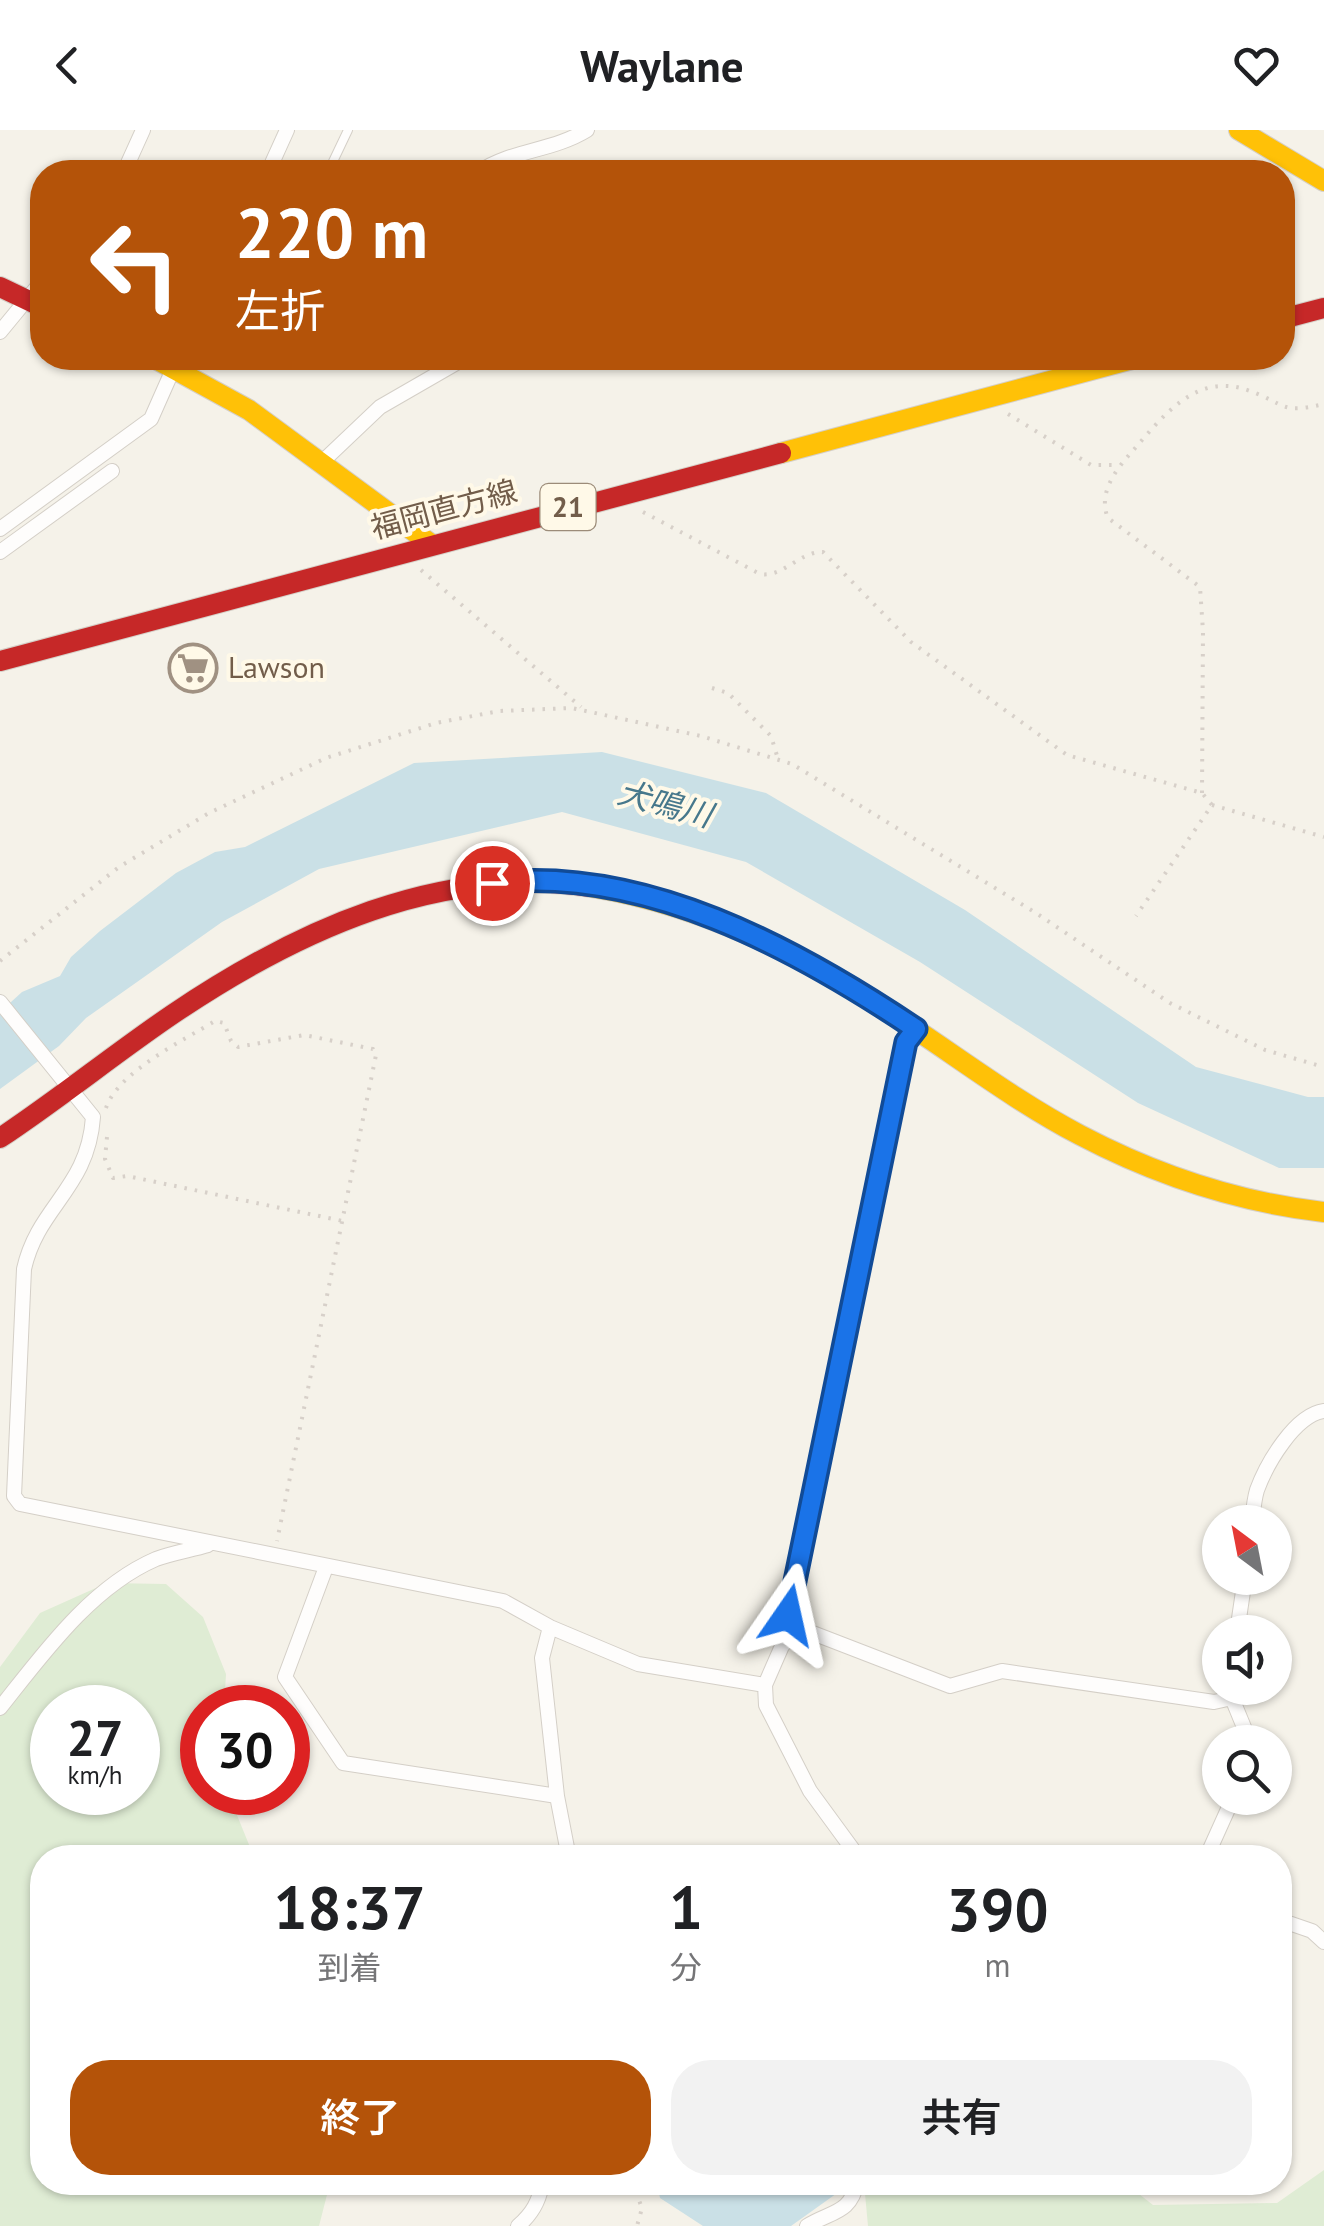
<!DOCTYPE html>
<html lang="ja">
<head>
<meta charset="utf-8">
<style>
	body { margin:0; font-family:"PT Sans","Noto Sans JP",sans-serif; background:#f2f2f2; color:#202124; height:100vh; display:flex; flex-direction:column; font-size:38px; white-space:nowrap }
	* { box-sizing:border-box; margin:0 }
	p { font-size:32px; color:#757577 }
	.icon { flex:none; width:55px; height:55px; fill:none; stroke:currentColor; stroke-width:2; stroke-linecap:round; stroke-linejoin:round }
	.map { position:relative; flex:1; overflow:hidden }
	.side { position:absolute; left:30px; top:1715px; width:1262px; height:350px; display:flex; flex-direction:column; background:#fff; border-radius:40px; box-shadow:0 2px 8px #0004 }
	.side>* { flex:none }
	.hud { position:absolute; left:30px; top:30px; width:1265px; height:210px; border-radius:40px; box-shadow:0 2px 8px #0004; background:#b45309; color:#fff; overflow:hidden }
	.needle { width:65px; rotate:328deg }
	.controls { position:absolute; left:1202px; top:1375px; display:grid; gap:20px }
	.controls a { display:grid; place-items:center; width:90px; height:90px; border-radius:50%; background:#fff; box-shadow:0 2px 8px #0004; font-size:50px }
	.speed { position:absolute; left:30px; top:1555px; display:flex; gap:20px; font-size:50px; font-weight:700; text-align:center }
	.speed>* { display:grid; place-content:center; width:130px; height:130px; border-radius:50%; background:#fff; box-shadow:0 2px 8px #0004; line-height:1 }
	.speed small { font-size:25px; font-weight:400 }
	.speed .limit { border:15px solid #d22; background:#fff; color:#111 }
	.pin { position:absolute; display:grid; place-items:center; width:85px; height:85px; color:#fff; margin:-42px; border:5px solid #fff; border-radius:50%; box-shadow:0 2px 10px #0007 }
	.me { position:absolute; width:110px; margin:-55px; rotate:11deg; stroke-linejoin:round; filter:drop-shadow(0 0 8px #0008) }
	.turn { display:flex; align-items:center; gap:35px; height:210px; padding:0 40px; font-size:45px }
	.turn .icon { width:130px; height:130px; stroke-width:2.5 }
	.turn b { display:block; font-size:70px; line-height:85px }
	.eta { display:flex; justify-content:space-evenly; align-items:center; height:170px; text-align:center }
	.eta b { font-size:60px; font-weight:600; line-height:70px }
	.button { display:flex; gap:20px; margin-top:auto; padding:20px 40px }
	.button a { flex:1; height:115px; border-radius:40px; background:#b45309; color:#fff; font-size:40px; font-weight:600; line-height:115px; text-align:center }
	.button a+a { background:#f2f2f2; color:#202124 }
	header { display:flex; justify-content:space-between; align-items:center; height:130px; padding:0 40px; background:#fff; font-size:45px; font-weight:600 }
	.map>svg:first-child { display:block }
	.green { fill:#dfecd4; fill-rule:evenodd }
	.water { fill:#cae0e6 }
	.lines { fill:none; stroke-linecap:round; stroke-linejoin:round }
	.lane-casing { stroke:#d4cfc7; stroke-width:10 }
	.street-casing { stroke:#d4cfc7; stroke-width:16 }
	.slow-casing { stroke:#d5cfc7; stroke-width:22 }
	.jam-casing { stroke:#d5cfc7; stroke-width:22 }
	.path { stroke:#d7d0c9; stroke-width:4; stroke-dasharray:2.5 8; stroke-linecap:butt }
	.lane { stroke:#fefdfc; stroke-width:8 }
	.street { stroke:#fefdfc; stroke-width:14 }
	.slow { stroke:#ffc107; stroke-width:20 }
	.jam { stroke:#c62828; stroke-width:20 }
	.route-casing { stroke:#114b97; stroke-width:25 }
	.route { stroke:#1a73e8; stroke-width:18 }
	.labels { text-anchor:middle; stroke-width:8; stroke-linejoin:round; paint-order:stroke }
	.shield { fill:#fff9e8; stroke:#9c8c79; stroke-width:2.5 }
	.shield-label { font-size:28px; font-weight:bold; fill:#725d4a }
	.street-label { font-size:30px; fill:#725d4a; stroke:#fff9e8 }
	.poi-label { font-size:30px; fill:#725d4a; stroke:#fff9e8; text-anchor:start }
	.water-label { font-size:32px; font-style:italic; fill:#47788c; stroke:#fff9e8 }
</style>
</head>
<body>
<header><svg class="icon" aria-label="back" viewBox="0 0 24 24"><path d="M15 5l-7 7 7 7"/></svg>Waylane<svg class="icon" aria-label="heart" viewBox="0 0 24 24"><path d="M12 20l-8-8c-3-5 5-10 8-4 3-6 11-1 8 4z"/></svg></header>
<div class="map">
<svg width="1324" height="2096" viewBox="0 0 1324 2096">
	<rect width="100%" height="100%" fill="#f5f2e9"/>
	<path class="green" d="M107,1453L166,1454L203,1487L226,1544L224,1577L202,1578V1662L228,1663L254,1727L42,1728V2052L330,2053L319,2096H0V1537L40,1483ZM52,1578H138V1662H52Z
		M1324,2040V2096H868L864,2053H1125L1153,2075L1277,2073Z"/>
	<path class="water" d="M602,622L766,663L965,780L1196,937L1308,967H1324V1038H1279L1138,973L920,832L746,732L562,682L319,739L222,792L86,888L59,916L0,959V882L22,862L60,846L71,827L100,801L176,743L215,722L245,717L414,633Z
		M839,2052L840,2061L791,2096H703L660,2068L657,2053Z"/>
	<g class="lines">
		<g class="lane-casing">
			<path id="lane" d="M328,42L348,0"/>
		</g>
		<g class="street-casing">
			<path id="street" d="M124,42L143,0
				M268,42L287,0
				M479,42C511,20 553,21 587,0
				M0,202L42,151
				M321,333L380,277L465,228
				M0,399L151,289L178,228
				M0,422L112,341
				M0,872L93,987C88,1059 38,1076 24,1139L14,1366L20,1374L503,1471L550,1497L638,1534L765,1555
				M1252,1392C1253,1382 1254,1370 1257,1360C1267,1333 1295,1285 1324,1281
				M326,1437L285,1547L343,1633L557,1666
				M550,1497L542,1528L557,1666L569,1728
				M1237,1502L1245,1448
				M791,1506L788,1485L907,912L916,899
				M1232,1568L1250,1612
				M0,1578C43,1524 91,1457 156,1429C172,1423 191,1420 208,1415
				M859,1728L810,1661L766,1575L765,1555L782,1516L791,1506L810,1502L950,1556L1002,1541L1214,1572L1232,1568L1236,1558
				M1206,1728L1233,1668
				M1280,1790L1312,1801L1324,1812
				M518,2096C532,2084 540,2071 542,2052
				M807,2096C831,2081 851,2084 857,2052"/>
		</g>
		<g class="slow-casing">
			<path id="slow" d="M1239,0L1324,51
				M154,228L249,280L431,414
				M781,323L1136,228
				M591,757C699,774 799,823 889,882C953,923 1013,970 1080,1005C1158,1046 1237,1072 1324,1082"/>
		</g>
		<g class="jam-casing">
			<path id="jam" d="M0,157L42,177
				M1282,189L1324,178
				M0,531L781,323
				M0,1008C59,969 114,924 173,884C296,801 440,734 591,757"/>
		</g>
		<path class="path" d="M1008,284L1091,335H1119
			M643,382L760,444C783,448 800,421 823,422L911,512L1067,625L1202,663L1212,675L1136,786
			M421,440L581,577
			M712,558L728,563L771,606L778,629
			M1202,663L1203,501L1200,457L1108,388C1098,365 1114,342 1129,325C1162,288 1195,240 1250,261C1288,275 1280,284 1324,274
			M1212,675L1324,707
			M0,831L119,737L209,683L326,628L436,593L499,581L572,578L701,606L792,634L1036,783L1170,873L1265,920L1324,937
			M106,978C118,942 184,910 215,891L224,893L231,911L238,917L304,905L373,919L376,925L277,1411
			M107,1007L105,1029L113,1048L127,1046L343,1091
			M632,2052L642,2078L637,2096"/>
		<use href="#lane" class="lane"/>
		<use href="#street" class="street"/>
		<use href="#slow" class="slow"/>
		<use href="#jam" class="jam"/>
	</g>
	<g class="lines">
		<g class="route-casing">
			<path id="route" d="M492,753C643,735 795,818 916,899L906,912L788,1485"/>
		</g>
		<use href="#route" class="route"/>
	</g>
	<defs>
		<g id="supermarket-ring" transform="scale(2.5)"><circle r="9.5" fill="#fff9e8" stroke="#a09182" stroke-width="1.5"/><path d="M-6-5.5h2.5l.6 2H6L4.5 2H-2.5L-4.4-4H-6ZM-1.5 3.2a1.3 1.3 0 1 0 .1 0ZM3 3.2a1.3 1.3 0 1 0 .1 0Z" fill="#a09182"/></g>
	</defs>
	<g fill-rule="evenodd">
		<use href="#supermarket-ring" x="193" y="538"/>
	</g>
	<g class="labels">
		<rect class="shield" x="540.5" y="354" width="55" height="46" rx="8"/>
		<g class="shield-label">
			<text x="568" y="387">21</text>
		</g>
		<g class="street-label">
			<text transform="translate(444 380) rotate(-15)" y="10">福岡直方線</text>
		</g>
		<g class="poi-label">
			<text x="228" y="548">Lawson</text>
		</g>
		<g class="water-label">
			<text transform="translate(665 674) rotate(15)" y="11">犬鳴川</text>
		</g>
	</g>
</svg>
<div class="controls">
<a><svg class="needle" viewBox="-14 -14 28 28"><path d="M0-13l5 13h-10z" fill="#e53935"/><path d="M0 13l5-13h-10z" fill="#757577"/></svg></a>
<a><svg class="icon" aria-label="sound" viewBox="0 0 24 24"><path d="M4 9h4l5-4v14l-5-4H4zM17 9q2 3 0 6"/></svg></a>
<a><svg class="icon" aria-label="search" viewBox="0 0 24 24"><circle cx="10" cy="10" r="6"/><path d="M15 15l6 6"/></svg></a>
</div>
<div class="speed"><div>27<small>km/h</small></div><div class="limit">30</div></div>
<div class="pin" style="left:492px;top:753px;background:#d93025"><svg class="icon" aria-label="arrive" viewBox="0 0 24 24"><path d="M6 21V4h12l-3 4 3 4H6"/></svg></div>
<svg class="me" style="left:788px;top:1485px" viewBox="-20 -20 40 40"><path d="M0-17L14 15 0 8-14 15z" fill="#1a73e8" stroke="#fff" stroke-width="4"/></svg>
<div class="hud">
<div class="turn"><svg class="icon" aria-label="left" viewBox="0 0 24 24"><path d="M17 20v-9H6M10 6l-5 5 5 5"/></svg><div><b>220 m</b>左折</div></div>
</div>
<section class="side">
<div class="eta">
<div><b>18:37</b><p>到着</p></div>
<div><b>1</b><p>分</p></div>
<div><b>390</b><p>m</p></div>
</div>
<div class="button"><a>終了</a><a>共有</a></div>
</section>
</div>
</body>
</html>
